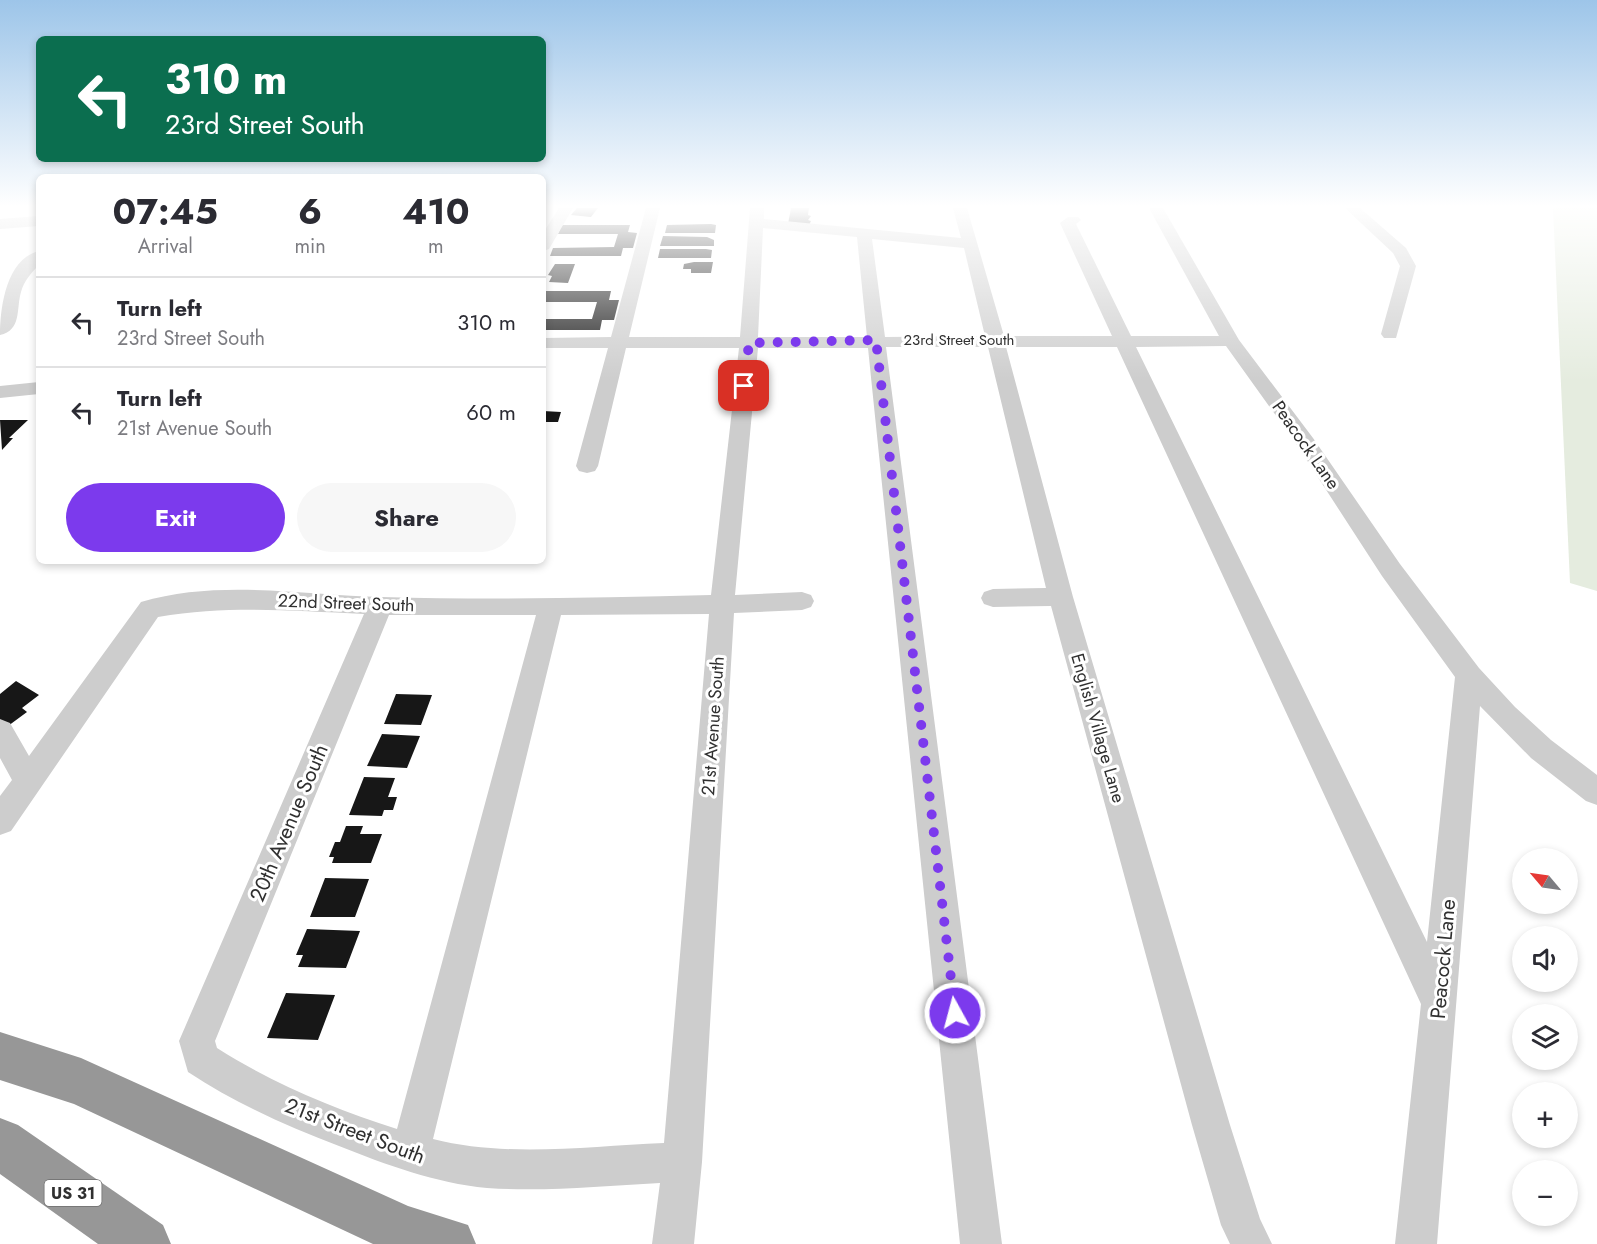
<!DOCTYPE html>
<html lang="en">
<head>
<meta charset="utf-8">
<style>
	body { margin:0; font-family:Jost,sans-serif; background:#f7f7f7; color:#2b2b33; height:100vh; display:flex; flex-direction:column; font-size:22px; white-space:nowrap }
	* { box-sizing:border-box; margin:0 }
	p { font-size:20px; color:#7c7c81 }
	.icon { flex:none; width:33px; height:33px; fill:none; stroke:currentColor; stroke-width:2; stroke-linecap:round; stroke-linejoin:round }
	.map { position:relative; flex:1; overflow:hidden }
	.drawer { position:absolute; left:36px; top:174px; width:510px; height:390px; display:flex; flex-direction:column; background:#fff; border-radius:9px; box-shadow:0 3px 9px #0003 }
	.drawer>* { flex:none }
	.banner { position:absolute; left:36px; top:36px; width:510px; height:126px; border-radius:9px; box-shadow:0 3px 9px #0003; background:#0b6e4f; color:#fff; overflow:hidden }
	.needle { width:39px; rotate:299deg }
	.buttons { position:absolute; left:1512px; top:848px; display:grid; gap:12px }
	.buttons a { display:grid; place-items:center; width:66px; height:66px; border-radius:50%; background:#fff; box-shadow:0 3px 9px #0003; font-size:30px }
	.pin { position:absolute; display:grid; place-items:center; width:51px; height:51px; color:#fff; margin:-26px; border-radius:12px; box-shadow:0 3px 9px #0006 }
	.me { position:absolute; width:66px; margin:-33px; rotate:353deg; stroke-linejoin:round; filter:drop-shadow(0 0 4px #0008) }
	.turn { display:flex; align-items:center; gap:21px; height:126px; padding:0 30px; font-size:27px }
	.turn .icon { width:78px; height:78px; stroke-width:2.5 }
	.turn b { display:block; font-size:42px; line-height:51px }
	.eta { display:flex; justify-content:space-evenly; align-items:center; height:102px; text-align:center }
	.eta b { font-size:36px; font-weight:700; line-height:42px }
	.primary-button { display:flex; gap:12px; margin-top:auto; padding:12px 30px }
	.primary-button a { flex:1; height:69px; border-radius:36px; background:#7c3aed; color:#fff; font-size:24px; font-weight:700; line-height:69px; text-align:center }
	.primary-button a+a { background:#f7f7f7; color:#2b2b33 }
	ul { padding:0; list-style:none }
	li { display:flex; align-items:center; gap:18px; height:90px; padding:0 30px; border-top:2px solid #e1e1e2 }
	li div { flex:1 }
	li b { display:block; font-size:22px }
	li em { font-style:normal }
	.map>svg:first-child { display:block }
	.green { fill:#e5ecdf }
	.building { fill:#171717 }
	.lines { fill:none; stroke-linecap:round; stroke-linejoin:round }
	.minor { fill:#cdcdcd; fill-rule:evenodd }
	.highway { fill:#979797; fill-rule:evenodd }
	.route { stroke:#7c3aed; stroke-width:10; stroke-dasharray:0 18 }
	.labels { text-anchor:middle; stroke-width:6; stroke-linejoin:round; paint-order:stroke }
	.far-street-label { font-size:15px; fill:#303030; stroke:#fff }
	.shield { fill:#fff; stroke:#6e6e6e; stroke-width:1.5 }
	.shield-label { font-size:16px; font-weight:bold; fill:#303030 }
	.street-label { font-size:18px; fill:#303030; stroke:#fff }
	.near-street-label { font-size:21px; fill:#303030; stroke:#fff }
</style>
</head>
<body>
<div class="map">
<svg width="1597" height="1244" viewBox="0 0 1597 1244">
	<rect width="100%" height="100%" fill="#fff"/>
	<path class="green" d="M1553,208H1597V591L1570,583Z"/>
	<path class="building" d="M577,208H598L591,217L571,215Z
		M791,208H809L808,215L811,216L808,220L811,221L808,227L788,224Z
		M711,224L716,225L715,233H665L667,225Z
		M562,225H630L628,232L637,233L633,248H623L621,256H550L553,248L614,247L618,234H558Z
		M663,236L707,237L714,240V246H660Z
		M660,249H706L712,250L711,258H658Z
		M694,262H713L711,273H691V269H683L684,264Z
		M555,264H575L568,283L549,282L552,276L548,275Z
		M543,291H611L609,300H619L614,320H602L600,330H543V319H592L597,302H543Z
		M543,411L561,412L558,422H543Z
		M0,420H28L9,438H13L2,450Z
		M16,681L39,695L22,708L27,712L8,726L0,720V694Z
		M396,694L432,695L421,725L384,724Z
		M382,734L420,736L407,768L367,766Z
		M364,777L395,778L388,797H397L393,810H384L382,816L349,815Z
		M346,826H363L360,834H382L371,863H332L334,857H329L335,842H340Z
		M325,878L369,879L355,917H310Z
		M307,929L360,931L346,968L298,967L303,955H296Z
		M286,993L335,995L318,1040L267,1038Z"/>
	<g class="lines">
		<path class="minor" d="M559,208H573L549,249L543,251V233Z
			M646,208H660L629,337H740L750,208H764V219L961,238L953,208H967L1004,336H1112L1060,223L1068,217H1078L1081,220L1076,224L1131,336H1219L1149,208H1163L1239,340L1313,438L1400,564L1479,668L1515,707L1551,740L1597,775V805L1586,801L1531,758L1480,706L1437,1244H1395L1421,1004L1117,347H1006L1073,597L1230,1125L1260,1219L1272,1244H1230L1221,1225L1192,1125L1051,606L993,607L984,604L981,598L984,592L993,589L1046,588L988,347H886L1002,1244H960L868,348H758L735,595L802,592L811,595L814,601L811,607L802,610L734,613L702,1162L694,1244H652L660,1183C602,1186 544,1192 487,1188C435,1183 387,1165 339,1146C286,1126 235,1103 188,1072L179,1041L364,614C291,611 231,605 158,617L11,831L0,835V796L12,780L0,758V719L10,723L29,756L141,602C218,579 303,595 382,597C491,600 601,598 711,595L739,348H626L598,466L595,471L587,473L579,471L576,466L608,348H543V338L611,337ZM763,228L857,237L867,337H758ZM872,239L964,248L985,336L885,337ZM1226,346L1297,445L1382,576L1455,677L1427,942L1136,347ZM709,614L664,1143C588,1146 508,1158 433,1139L561,615ZM389,615H536L397,1129C335,1109 272,1083 217,1048L215,1041Z
			M1345,208H1360L1406,248L1416,266L1396,338H1384L1381,334L1400,266L1393,253Z
			M39,216V226L0,229V219Z
			M39,251V265C31,273 24,281 21,292C16,309 22,330 0,335C0,308 6,259 39,251Z
			M39,382V394L0,398V386Z"/>
		<path class="highway" d="M0,1032L81,1058L408,1206L468,1225L476,1244H373L74,1104L0,1080Z
			M0,1118L18,1125L163,1225L171,1244H98L0,1174Z"/>
	</g>
	<linearGradient id="sky" x2="0" y2="1"><stop stop-color="#9dc5e9"/><stop offset="0.54" stop-color="#fff"/><stop offset="1" stop-color="#fff" stop-opacity="0"/></linearGradient>
	<rect width="1597" height="382" fill="url(#sky)"/>
	<g class="lines">
		<path class="route" d="M744,386L749,343L876,340L955,1013"/>
	</g>
	<g class="labels">
		<g class="far-street-label">
			<text x="959" y="345">23rd Street South</text>
		</g>
		<rect class="shield" x="44.5" y="1180" width="57" height="26" rx="4.5"/>
		<g class="shield-label">
			<text x="73" y="1199">US 31</text>
		</g>
		<g class="street-label">
			<text transform="translate(1306 445) rotate(55)" y="6">Peacock Lane</text>
			<text transform="translate(346 603) rotate(2)" y="6">22nd Street South</text>
			<text transform="translate(713 726) rotate(-86)" y="6">21st Avenue South</text>
			<text transform="translate(1098 728) rotate(74)" y="6">English Village Lane</text>
		</g>
		<g class="near-street-label">
			<text transform="translate(289 823) rotate(-67)" y="7">20th Avenue South</text>
			<text transform="translate(1443 959) rotate(-85)" y="7">Peacock Lane</text>
			<text transform="translate(355 1131) rotate(21)" y="7">21st Street South</text>
		</g>
	</g>
</svg>
<div class="buttons">
<a><svg class="needle" viewBox="-14 -14 28 28"><path d="M0-13l5 13h-10z" fill="#e53935"/><path d="M0 13l5-13h-10z" fill="#7c7c81"/></svg></a>
<a><svg class="icon" aria-label="sound" viewBox="0 0 24 24"><path d="M4 9h4l5-4v14l-5-4H4zM17 9q2 3 0 6"/></svg></a>
<a><svg class="icon" aria-label="layers" viewBox="0 0 24 24"><path d="M12 4l9 5-9 5-9-5zM3 14l9 5 9-5"/></svg></a>
<a>+</a>
<a>−</a>
</div>
<div class="pin" style="left:744px;top:386px;background:#d93025"><svg class="icon" aria-label="arrive" viewBox="0 0 24 24"><path d="M6 21V4h12l-3 4 3 4H6"/></svg></div>
<svg class="me" style="left:955px;top:1013px" viewBox="-20 -20 40 40"><circle r="17" fill="#7c3aed" stroke="#fff" stroke-width="3"/><path d="M0-11L8 9 0 5-8 9z" fill="#fff"/></svg>
<div class="banner">
<div class="turn"><svg class="icon" aria-label="left" viewBox="0 0 24 24"><path d="M17 20v-9H6M10 6l-5 5 5 5"/></svg><div><b>310 m</b>23rd Street South</div></div>
</div>
<section class="drawer">
<div class="eta">
<div><b>07:45</b><p>Arrival</p></div>
<div><b>6</b><p>min</p></div>
<div><b>410</b><p>m</p></div>
</div>
<ul>
<li><svg class="icon" aria-label="left" viewBox="0 0 24 24"><path d="M17 20v-9H6M10 6l-5 5 5 5"/></svg><div><b>Turn left</b><p>23rd Street South</p></div><em>310 m</em></li>
<li><svg class="icon" aria-label="left" viewBox="0 0 24 24"><path d="M17 20v-9H6M10 6l-5 5 5 5"/></svg><div><b>Turn left</b><p>21st Avenue South</p></div><em>60 m</em></li>
</ul>
<div class="primary-button"><a>Exit</a><a>Share</a></div>
</section>
</div>
</body>
</html>
